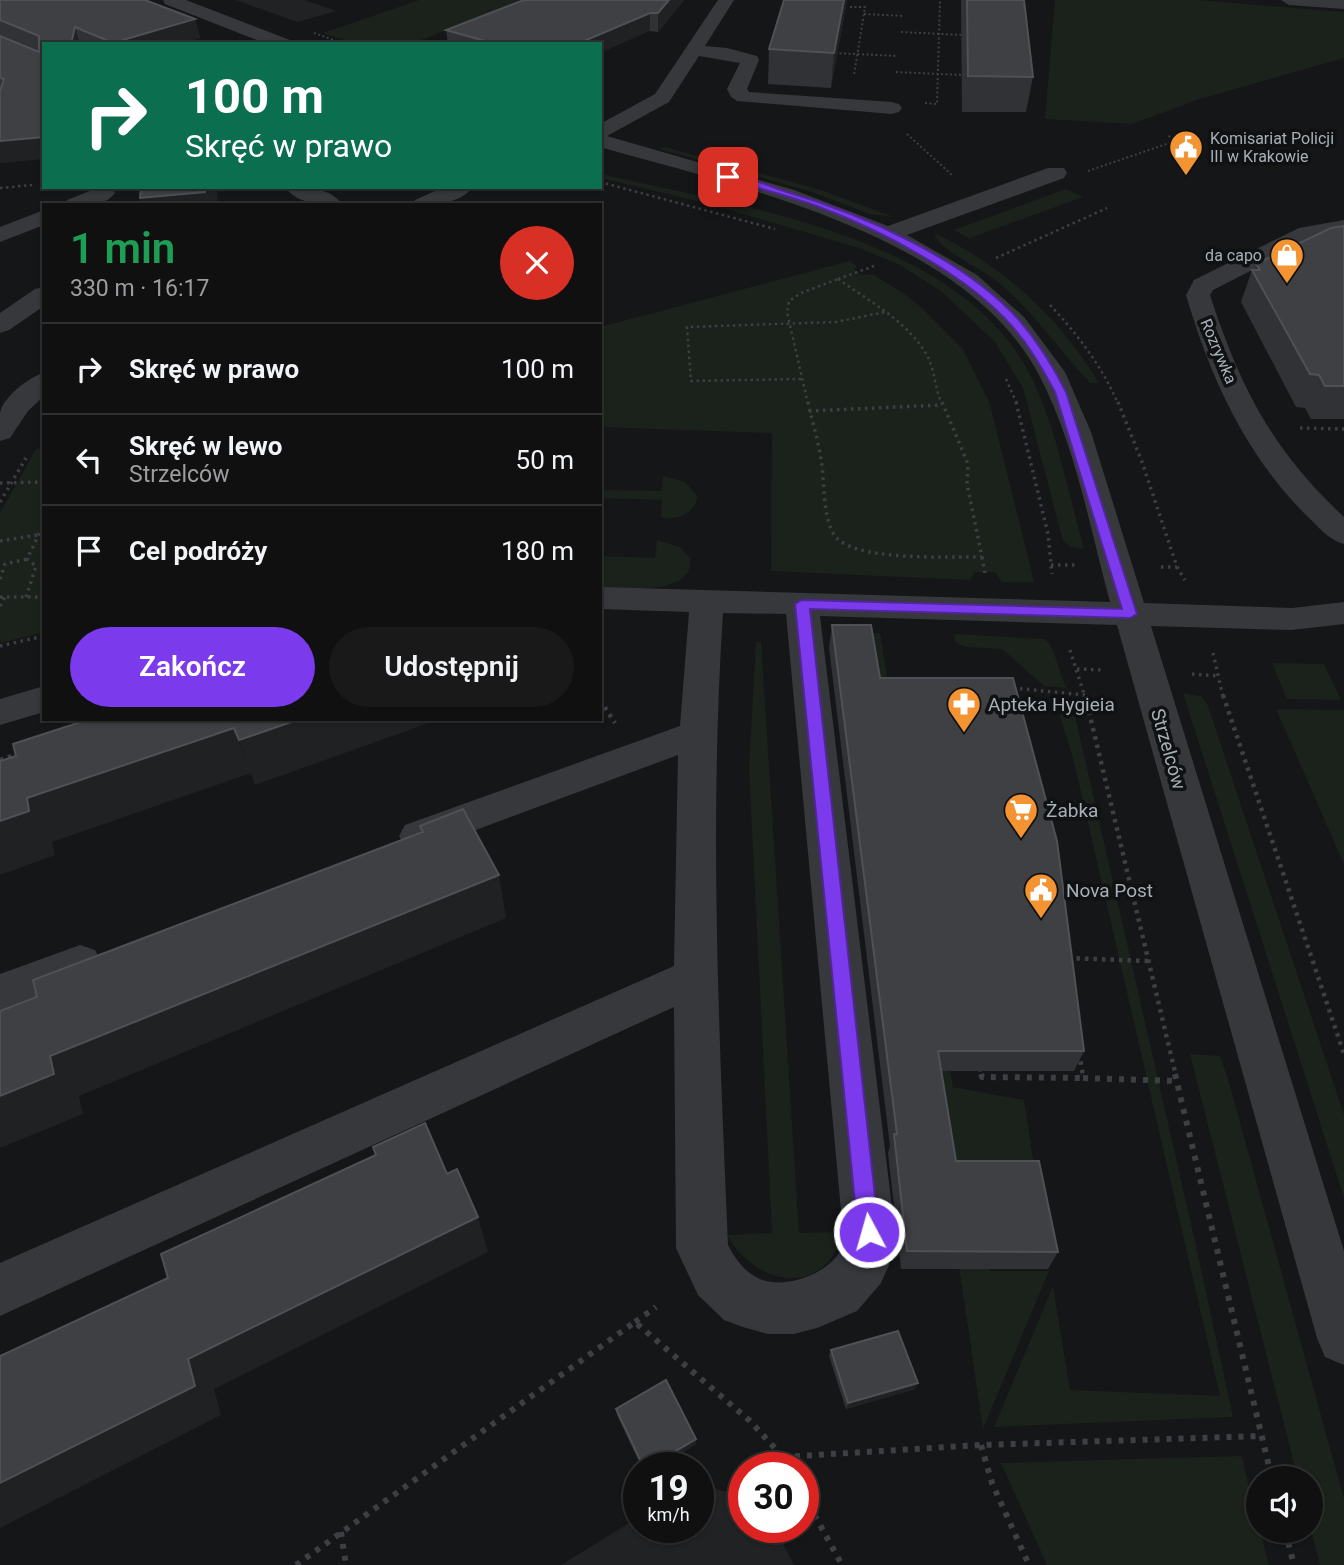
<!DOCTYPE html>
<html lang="pl">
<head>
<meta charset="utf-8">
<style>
	body { margin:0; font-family:Roboto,sans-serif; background:#19191a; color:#f1f3f6; height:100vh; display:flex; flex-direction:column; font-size:26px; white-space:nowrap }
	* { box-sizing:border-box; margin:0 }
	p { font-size:23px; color:#9c9d9f }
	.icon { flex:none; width:38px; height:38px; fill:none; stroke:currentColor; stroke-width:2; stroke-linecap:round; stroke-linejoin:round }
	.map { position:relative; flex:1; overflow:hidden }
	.details { position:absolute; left:42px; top:203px; width:560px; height:518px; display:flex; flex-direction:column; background:#101011; border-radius:0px; box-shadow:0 2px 5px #0004,0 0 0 2px #303031 }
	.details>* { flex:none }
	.top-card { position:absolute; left:42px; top:42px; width:560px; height:147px; border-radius:0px; box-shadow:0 2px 5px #0004,0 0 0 2px #303031; background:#0b6e4f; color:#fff; overflow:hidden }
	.tools { position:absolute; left:1246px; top:1466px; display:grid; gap:14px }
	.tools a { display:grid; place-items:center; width:77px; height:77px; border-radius:50%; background:#101011; box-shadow:0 2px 5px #0004,0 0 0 2px #303031; font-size:35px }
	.speed { position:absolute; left:623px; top:1452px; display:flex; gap:14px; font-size:35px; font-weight:700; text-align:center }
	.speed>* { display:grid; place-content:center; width:91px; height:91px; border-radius:50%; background:#101011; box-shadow:0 2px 5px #0004,0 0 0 2px #303031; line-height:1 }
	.speed small { font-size:18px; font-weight:400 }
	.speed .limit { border:10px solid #d22; background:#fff; color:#111 }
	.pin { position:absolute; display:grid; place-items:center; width:60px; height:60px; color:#fff; margin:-30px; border-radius:14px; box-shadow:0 4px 10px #0006 }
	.me { position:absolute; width:77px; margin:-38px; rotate:354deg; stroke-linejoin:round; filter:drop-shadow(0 0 5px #0008) }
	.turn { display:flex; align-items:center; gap:24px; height:147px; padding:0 28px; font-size:32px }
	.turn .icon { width:91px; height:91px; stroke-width:2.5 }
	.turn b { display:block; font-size:49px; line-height:60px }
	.round { display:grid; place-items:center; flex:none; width:74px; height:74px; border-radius:37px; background:#19191a }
	.summary { display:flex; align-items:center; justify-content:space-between; height:119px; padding:0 28px }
	h1 { font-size:42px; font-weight:600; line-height:52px; color:#1e9e55 }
	.action { display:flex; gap:14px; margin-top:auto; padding:14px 28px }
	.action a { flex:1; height:80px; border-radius:42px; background:#7c3aed; color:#fff; font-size:28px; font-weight:600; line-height:80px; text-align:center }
	.action a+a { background:#19191a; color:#f1f3f6 }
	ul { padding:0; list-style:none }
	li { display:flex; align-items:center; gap:21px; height:91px; padding:0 28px; border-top:2px solid #303031 }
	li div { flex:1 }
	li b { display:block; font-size:26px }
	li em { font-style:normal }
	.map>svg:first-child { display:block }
	.built { fill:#212224 }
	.green { fill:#1b221b }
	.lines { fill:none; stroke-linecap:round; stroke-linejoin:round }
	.path-far4 { stroke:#3c3f43; stroke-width:2; stroke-dasharray:2 2.5; stroke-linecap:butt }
	.path-far3 { stroke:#3c3f43; stroke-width:2.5; stroke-dasharray:2.5 3.5; stroke-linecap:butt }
	.path-far2 { stroke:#3c3f43; stroke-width:3.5; stroke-dasharray:2.5 4.5; stroke-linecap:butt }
	.path-far1 { stroke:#3c3f43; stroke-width:4.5; stroke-dasharray:3.5 5; stroke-linecap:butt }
	.path { stroke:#3c3f43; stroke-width:6; stroke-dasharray:5 7; stroke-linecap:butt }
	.minor { fill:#36383c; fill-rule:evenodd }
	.wall { fill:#313235 }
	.shaded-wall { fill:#202123 }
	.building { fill:#3e4043; stroke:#4e5155; stroke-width:2 }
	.route { fill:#7c3aed; stroke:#51269a; stroke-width:2 }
	.labels { text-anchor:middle; stroke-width:7; stroke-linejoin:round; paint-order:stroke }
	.far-poi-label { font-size:16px; fill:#a7afb7; stroke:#101112; text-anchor:start }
	.far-street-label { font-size:16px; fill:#a7afb7; stroke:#101112 }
	.poi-label { font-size:19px; fill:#a7afb7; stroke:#101112; text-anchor:start }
	.street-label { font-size:19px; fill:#a7afb7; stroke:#101112 }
</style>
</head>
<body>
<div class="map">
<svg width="1344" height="1565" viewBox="0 0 1344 1565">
	<rect width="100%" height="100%" fill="#151617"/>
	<path class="built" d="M235,0H304L336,11L298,22Z
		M698,1484L744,1497V1528H775L794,1565H561L639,1517V1528H698Z"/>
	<path class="green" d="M419,0H525L411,44H355L323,33Z
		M1055,0H1197L1344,12V58L1200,99L1132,124L1045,119Z
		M665,147L821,190L894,217L870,214L809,191L659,149Z
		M601,174C737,206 950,234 1026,367C1056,422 1067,489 1084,549L1071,547L1063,541L1023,388L995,342L941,291L898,264L859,248L709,204L601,178Z
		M1066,189L1083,197L970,238L995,252L954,230Z
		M934,233C1004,266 1058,316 1099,383H1090C1059,350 1033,311 998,282C981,268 940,251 934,233Z
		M850,261L857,266L854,270L862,275L872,274L903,293L921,307L963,349L990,404L1034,582H1002L995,572H975L970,580L771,571L772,433L600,427V327Z
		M36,449H44V632L0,643V513Z
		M663,476L685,482L697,496C697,513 676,521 661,517L662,500L600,498V490L662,491Z
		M657,540L680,547L690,558C695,597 623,588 600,587V556L655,558Z
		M880,633L953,1087L1024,1100L1036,1178H975L990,1271H1049L983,1429L866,634Z
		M954,634L1044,639C1056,646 1058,673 1067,688L1044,686L1002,649L966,647L955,642Z
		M756,642H761L799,1233L844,1232C825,1298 757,1288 727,1235L772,1233L749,767Z
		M1272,663L1324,664L1341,700L1287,699Z
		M1183,693L1201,696L1208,706L1344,1115V1198Z
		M1054,696L1071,698L1194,1237L1233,1417L994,1427L1053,1286L1070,1390L1220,1396L1074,762Z
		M1276,709L1344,710V864Z
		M1190,1054L1220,1056L1228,1079L1344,1499V1565H1320L1311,1530V1479H1298Z
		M1242,1456L1258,1531H1260L1269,1565H1047L1001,1463Z"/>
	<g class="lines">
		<path class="path-far4" d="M850,7H865L854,75
			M864,14L904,16
			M901,32L962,35
			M314,33L345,44
			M835,53L898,56
			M896,72L962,75
			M925,103L937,104L940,0
			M907,134L952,175
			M1088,171L1178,140L1166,135"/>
		<path class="path-far3" d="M600,182L775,229
			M0,188L32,185
			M996,258L1107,208
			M838,279C869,301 905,320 925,352C935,367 934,387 942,404
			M838,279L874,266
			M1050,305C1078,335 1102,366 1118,404
			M801,379L691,381L687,327L836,322L885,312
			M1006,379L1017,404
			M808,404L787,312L789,301L801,293L838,279"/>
		<path class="path-far2" d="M808,402C812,421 818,440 821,459C825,482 822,512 833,533C848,563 951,556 982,557L967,484L968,464L942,402
			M1016,402L1048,534L1052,574
			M1118,402L1142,462L1177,567L1185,580
			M809,411L941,405
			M1300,428L1344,429
			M0,483L44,482
			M0,502L26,458
			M0,541L44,534
			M982,557L985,573
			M1051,565H1075
			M1161,567H1177
			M0,579L5,564L27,559
			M0,597H44
			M26,597L36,566L27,559L44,524
			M0,606L5,597
			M0,646L44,636
			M1070,650L1085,697
			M1213,653L1223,697
			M1077,669L1103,670
			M1192,674L1219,676
			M1013,688L1085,695"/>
		<path class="path-far1" d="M1085,695L1176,1076
			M1223,695L1344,1054
			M600,700L615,723
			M0,760L21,753
			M1068,958L1149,961
			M1079,1053L1083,1076
			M980,1068L982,1076"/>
		<path class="path" d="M981,1074L982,1077L1083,1078L1082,1074
			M1175,1074L1272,1479
			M1083,1078L1177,1081
			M635,1322L656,1307
			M981,1445L992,1483L1029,1565
			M783,1457L981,1445L1261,1436
			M803,1494L842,1565
			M1285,1531L1294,1565
			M341,1532L346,1565
			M296,1565L635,1322L750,1421L783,1457L789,1468"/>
		<path class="minor" d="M163,0H186L290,40L293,44H267L165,4Z
			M718,0H734L705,46L727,48L757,56L759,60L747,89L749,92L892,102L899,104L902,108L899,112L892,114L737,101L731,97L727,89L740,63L699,56L669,102L607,136L794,190L888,226L1048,168H1064L1067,173L1064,178L907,235L977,275L1024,317L1065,372L1091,432L1144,603L1292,608L1344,602V624L1292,630L1151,626L1344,1251V1365L1325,1357L1317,1338L1117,625L820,616L895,1232L889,1265L881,1283L857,1311L817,1328L794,1334H768L743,1327L724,1320L698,1295L676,1248L674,1007L0,1316V1263L674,966L678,755L419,851L405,847L399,836L405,825L680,726L689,612L600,609V587L1110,602C1090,529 1075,443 1039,375C966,235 741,187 600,147V124L655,94ZM723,613L786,614L843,1232C842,1238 842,1248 839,1253C824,1276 780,1291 756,1277C743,1270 734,1257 728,1245C719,1034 709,824 723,613Z
			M1281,0H1344V9L1289,5Z
			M100,187L112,188L115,193C104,208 81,205 64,205L67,200Z
			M285,187C305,187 330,187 343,205C323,205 298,205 285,187Z
			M444,187H473C459,205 432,205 412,205L415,200Z
			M44,210V225L0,242V227Z
			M1344,220V234L1313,239L1213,290L1210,295C1240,387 1272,450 1344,517V544C1328,540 1318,526 1306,515C1245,454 1210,377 1186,295L1194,280L1299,228Z
			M44,287V306L9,330L0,333V313L35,289Z
			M44,373V396L28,411L10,438L0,441C0,432 0,421 0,413C3,397 30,376 44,373Z
			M44,686V712L0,725V699Z
			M80,945L95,950L102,963L95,976L0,1012V974Z"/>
	</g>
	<path class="wall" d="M0,0L195,19L200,38L180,44H44L0,163Z
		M524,0H684L658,32L650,31L600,44H448L446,30Z
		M847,0L831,88L768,84L769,49Z
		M961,0H1024L1033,77L1026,112H962Z
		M1344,226V419H1311L1305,408L1296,407L1241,302L1252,270H1254L1256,264Z
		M832,625L880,678L1084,1051L1074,1071H941L956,1161L1058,1252L1048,1269H901L888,1153L890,1146L829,648Z
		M831,1350L915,1389L846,1409L829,1356Z
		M616,1409L696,1439V1444L657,1468H642L617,1415Z"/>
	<path class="shaded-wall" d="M669,0H684L658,32V13Z
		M844,0H847L831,88L834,53Z
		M650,13V31L600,53V44H577Z
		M195,19L200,38L180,44H113V43Z
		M75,27L80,44H71Z
		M44,137V159L0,163V141Z
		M205,187H217L218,205H142L140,198Z
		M300,719H440L255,785L239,740Z
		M234,728L251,773L52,842L55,855L0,875V821L27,798Z
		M499,875L506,918L79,1096L83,1114L0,1148V1096L50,1056Z
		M478,1217L488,1252L214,1389L221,1415L0,1528V1483L188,1359Z
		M918,1383L915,1389L846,1409L848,1403Z
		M696,1439V1444L657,1468H647Z"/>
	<path class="building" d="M0,0H145L195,19L113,43L75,27L71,44H44V137L0,141V91L4,79L0,78V36L39,52V36L0,20Z
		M524,0H669L658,13H650L577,44H496L446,30Z
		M784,0H844L834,53L769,49Z
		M967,0H1024L1033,77L968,76Z
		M141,187H205V192L140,198Z
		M1344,226V386H1325L1319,375L1310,374L1252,270H1260L1256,264L1331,228Z
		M832,625H871L880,678H1013L1057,841L1084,1051H938L956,1161H1039L1058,1252L907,1251L894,1134H897Z
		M90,719H300L239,740L234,728L27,798L29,811L0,821V761L16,756L13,744Z
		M463,809L499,875L50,1056L54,1074L0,1096V1011L37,997L33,980L423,832L420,826Z
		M425,1123L447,1174L457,1169L478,1217L188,1359L195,1386L0,1483V1356L168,1278L161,1254L376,1155L373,1147Z
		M898,1331L918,1383L848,1403L831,1350Z
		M666,1380L696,1439L647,1468H644L616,1409Z"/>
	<path class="route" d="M725,175C744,174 768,186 787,192C865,215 964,259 1019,320C1038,342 1053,366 1066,392L1137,614L1130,618L810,609L879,1232L876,1240L869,1243L861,1240L858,1232L795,604L802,600L1122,609L1055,392C1042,368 1029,345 1011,325C968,276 883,231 822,208C791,196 757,188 725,179Z"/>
	<defs>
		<g id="civic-pin" transform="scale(1.75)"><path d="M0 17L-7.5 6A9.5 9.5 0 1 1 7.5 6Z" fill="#f39331" stroke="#101112"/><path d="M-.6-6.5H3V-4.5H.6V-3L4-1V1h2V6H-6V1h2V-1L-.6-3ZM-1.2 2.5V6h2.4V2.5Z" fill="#fff"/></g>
		<g id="shop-pin" transform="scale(1.75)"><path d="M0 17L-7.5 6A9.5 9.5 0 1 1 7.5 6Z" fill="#f39331" stroke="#101112"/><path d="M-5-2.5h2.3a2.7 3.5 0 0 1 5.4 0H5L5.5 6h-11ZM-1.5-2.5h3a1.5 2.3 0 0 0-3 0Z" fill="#fff"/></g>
		<g id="pharmacy-pin" transform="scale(1.75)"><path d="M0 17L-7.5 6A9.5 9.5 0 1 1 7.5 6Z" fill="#f39331" stroke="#101112"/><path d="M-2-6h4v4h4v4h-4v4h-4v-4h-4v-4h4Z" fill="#fff"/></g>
		<g id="supermarket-pin" transform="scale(1.75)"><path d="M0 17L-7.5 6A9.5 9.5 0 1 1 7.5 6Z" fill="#f39331" stroke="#101112"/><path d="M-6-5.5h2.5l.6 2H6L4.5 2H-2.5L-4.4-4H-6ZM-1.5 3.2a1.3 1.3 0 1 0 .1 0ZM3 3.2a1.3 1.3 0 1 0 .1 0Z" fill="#fff"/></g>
	</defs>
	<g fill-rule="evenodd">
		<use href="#civic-pin" x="1186" y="147"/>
		<use href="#shop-pin" x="1287" y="255"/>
		<use href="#pharmacy-pin" x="964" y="704"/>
		<use href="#supermarket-pin" x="1021" y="810"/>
		<use href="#civic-pin" x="1041" y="890"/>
	</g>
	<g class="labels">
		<g class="far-poi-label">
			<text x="1210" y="144">Komisariat Policji<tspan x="1210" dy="18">III w Krakowie</tspan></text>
			<text x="1262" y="261" text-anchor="end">da capo</text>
		</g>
		<g class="far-street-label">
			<text transform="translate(1219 351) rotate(67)" y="6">Rozrywka</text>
		</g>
		<g class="poi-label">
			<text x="988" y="711">Apteka Hygieia</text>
			<text x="1046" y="817">Żabka</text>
			<text x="1066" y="897">Nova Post</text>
		</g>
		<g class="street-label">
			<text transform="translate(1169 749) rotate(74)" y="7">Strzelców</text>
		</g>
	</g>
</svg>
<div class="tools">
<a><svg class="icon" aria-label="sound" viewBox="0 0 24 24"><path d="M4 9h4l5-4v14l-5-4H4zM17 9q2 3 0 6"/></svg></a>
</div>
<div class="speed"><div>19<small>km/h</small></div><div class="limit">30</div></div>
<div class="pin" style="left:728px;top:177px;background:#d93025"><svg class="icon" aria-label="arrive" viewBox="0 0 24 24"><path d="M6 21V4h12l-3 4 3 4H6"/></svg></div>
<svg class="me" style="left:869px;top:1232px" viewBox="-20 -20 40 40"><circle r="17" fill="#7c3aed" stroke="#fff" stroke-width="3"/><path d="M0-11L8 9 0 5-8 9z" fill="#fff"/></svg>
<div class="top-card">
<div class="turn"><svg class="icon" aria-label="right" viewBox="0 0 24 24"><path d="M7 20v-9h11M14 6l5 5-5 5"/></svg><div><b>100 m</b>Skręć w prawo</div></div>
</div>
<section class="details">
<div class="summary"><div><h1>1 min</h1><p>330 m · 16:17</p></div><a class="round" style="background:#d93025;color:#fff"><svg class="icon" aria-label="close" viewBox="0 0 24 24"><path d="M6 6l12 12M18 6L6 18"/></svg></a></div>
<ul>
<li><svg class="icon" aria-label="right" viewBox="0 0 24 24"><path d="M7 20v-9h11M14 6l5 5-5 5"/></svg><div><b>Skręć w prawo</b></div><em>100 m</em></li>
<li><svg class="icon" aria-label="left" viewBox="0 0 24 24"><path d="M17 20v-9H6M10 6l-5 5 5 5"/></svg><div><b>Skręć w lewo</b><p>Strzelców</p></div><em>50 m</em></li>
<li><svg class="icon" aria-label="arrive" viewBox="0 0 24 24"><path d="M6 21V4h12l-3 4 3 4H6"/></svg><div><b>Cel podróży</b></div><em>180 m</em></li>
</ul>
<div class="action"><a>Zakończ</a><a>Udostępnij</a></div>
</section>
</div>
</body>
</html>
